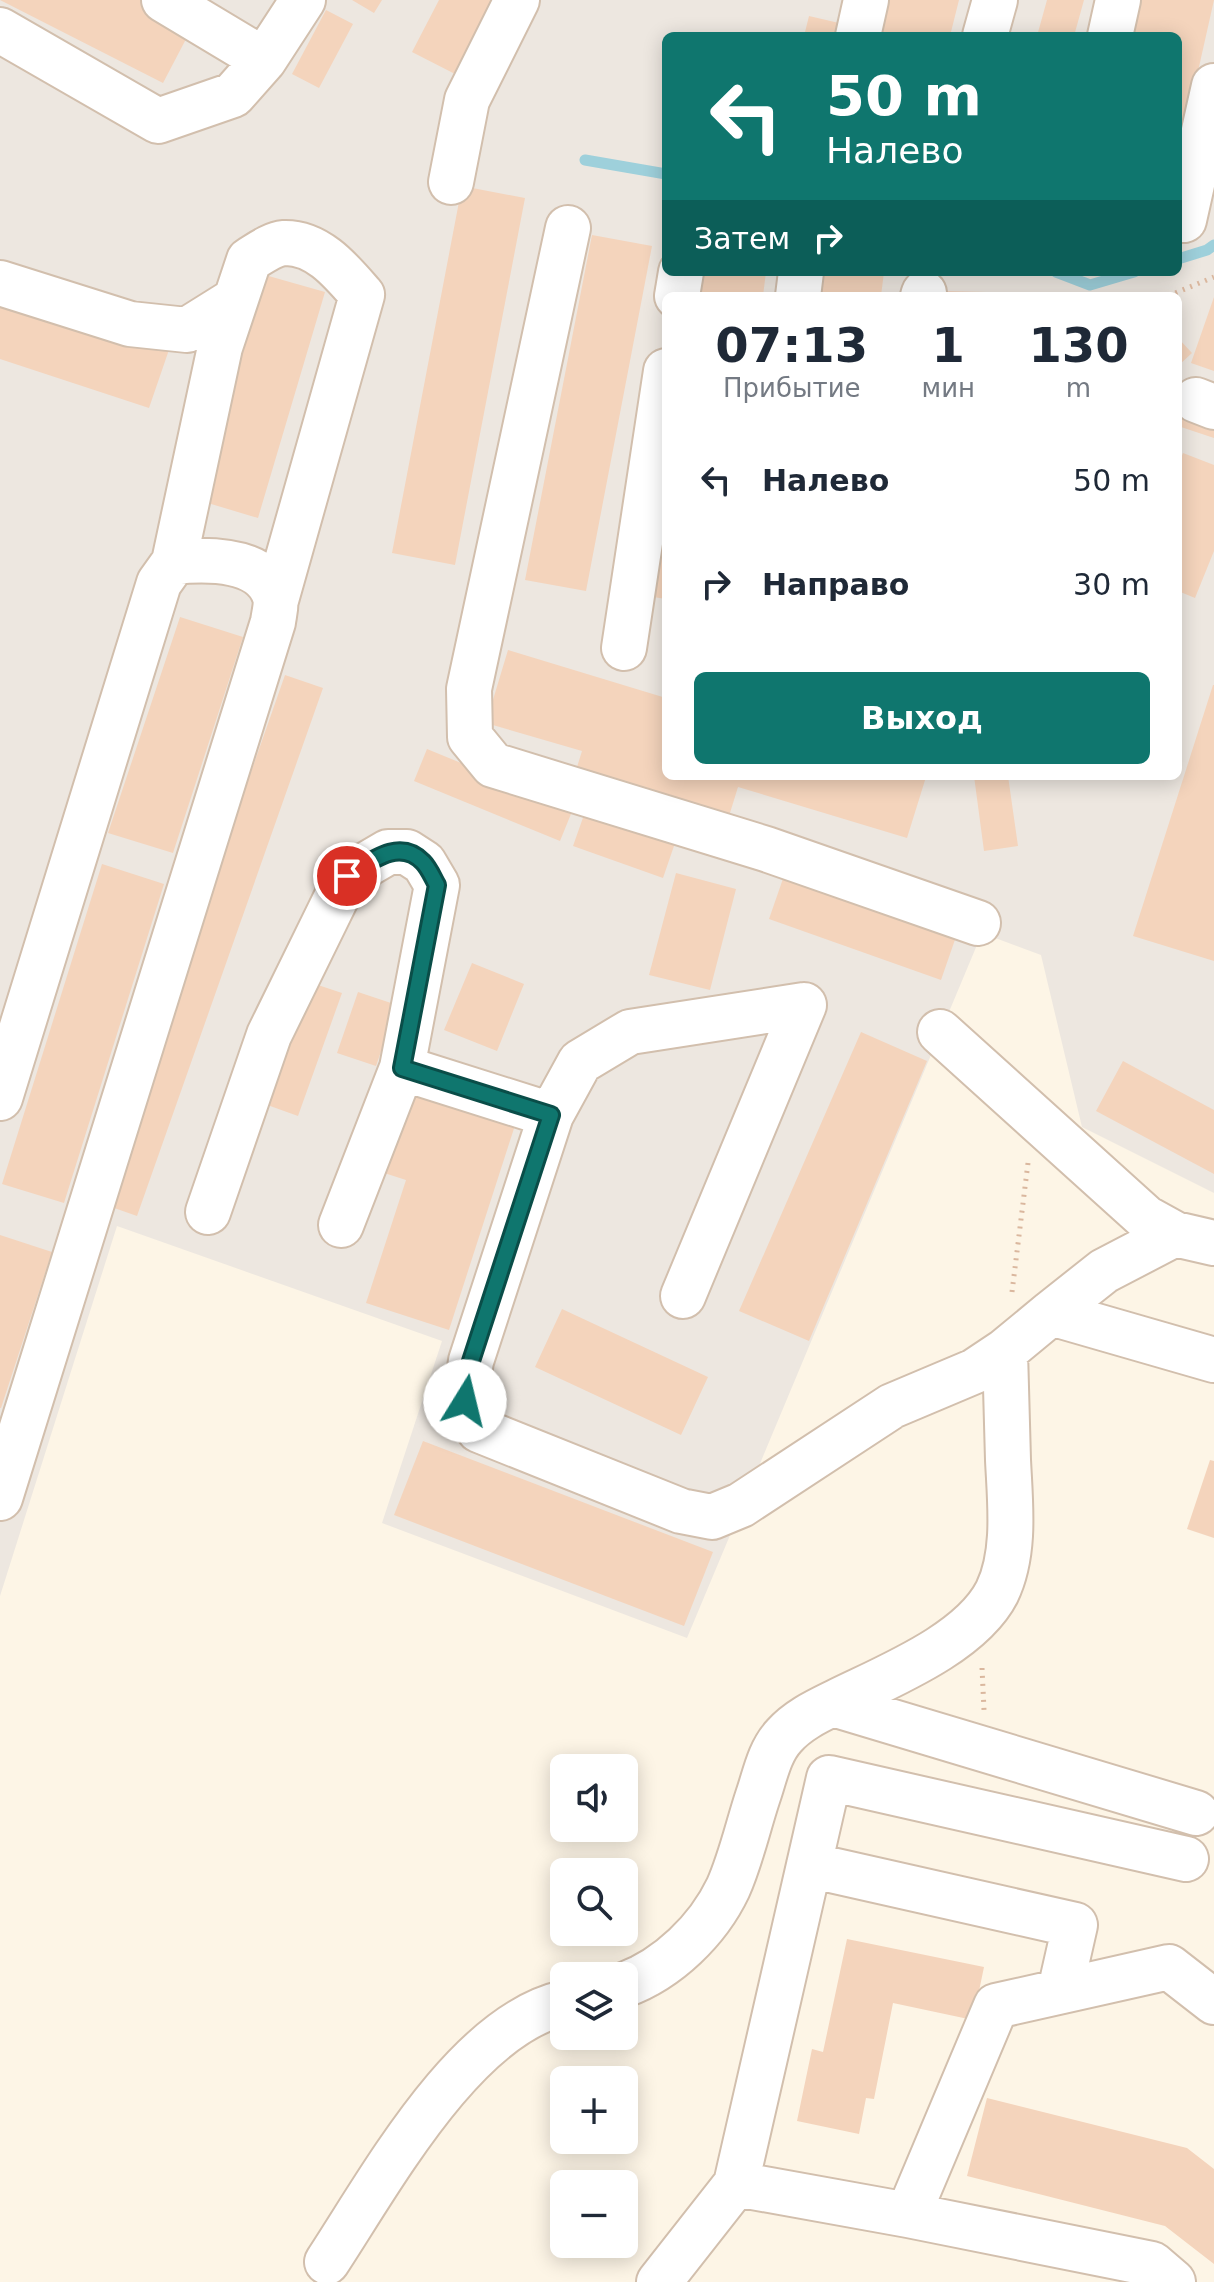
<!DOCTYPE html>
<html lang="ru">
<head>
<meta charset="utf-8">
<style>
	body { margin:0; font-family:"DejaVu Sans",sans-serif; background:#f2f2f3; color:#1f2937; height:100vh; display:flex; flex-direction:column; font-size:30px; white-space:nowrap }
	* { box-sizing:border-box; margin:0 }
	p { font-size:26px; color:#747a83 }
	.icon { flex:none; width:44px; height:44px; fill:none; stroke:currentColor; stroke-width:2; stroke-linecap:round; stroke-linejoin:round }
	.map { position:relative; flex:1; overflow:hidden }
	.details { position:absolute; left:662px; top:292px; width:520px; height:488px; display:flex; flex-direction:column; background:#fff; border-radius:12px; box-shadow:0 4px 20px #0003 }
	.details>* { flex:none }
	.top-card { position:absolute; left:662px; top:32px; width:520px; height:244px; border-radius:12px; box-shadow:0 4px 20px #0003; background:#0f766e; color:#fff; overflow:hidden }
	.controls { position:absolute; left:550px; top:1754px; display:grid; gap:16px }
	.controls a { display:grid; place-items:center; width:88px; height:88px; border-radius:12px; background:#fff; box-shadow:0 4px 20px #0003; font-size:40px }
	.pin { position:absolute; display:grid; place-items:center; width:68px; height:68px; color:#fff; margin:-34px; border:4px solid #fff; border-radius:50%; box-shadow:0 2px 8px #0007 }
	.me { position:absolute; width:88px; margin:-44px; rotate:9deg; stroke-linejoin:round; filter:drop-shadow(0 0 6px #0008) }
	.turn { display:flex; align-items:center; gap:28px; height:168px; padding:0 32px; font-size:36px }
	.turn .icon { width:104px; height:104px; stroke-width:2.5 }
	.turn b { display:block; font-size:56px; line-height:68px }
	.then { display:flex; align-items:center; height:76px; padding:0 32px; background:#0003; gap:16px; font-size:30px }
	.eta { display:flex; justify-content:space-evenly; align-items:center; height:136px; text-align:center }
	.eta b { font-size:48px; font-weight:700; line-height:56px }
	.primary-button { display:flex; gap:16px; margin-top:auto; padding:16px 32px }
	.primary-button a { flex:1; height:92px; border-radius:12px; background:#0f766e; color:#fff; font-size:32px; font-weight:700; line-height:92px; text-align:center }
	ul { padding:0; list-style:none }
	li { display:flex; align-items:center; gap:24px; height:104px; padding:0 32px }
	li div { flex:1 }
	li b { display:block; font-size:30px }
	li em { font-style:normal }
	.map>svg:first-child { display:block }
	.industrial { fill:#ede7e0; fill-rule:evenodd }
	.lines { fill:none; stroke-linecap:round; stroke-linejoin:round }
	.stream { stroke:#9ed0db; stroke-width:11 }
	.building { fill:#f4d4bc }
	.minor-casing { stroke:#d2bfad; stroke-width:48 }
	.path { stroke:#dab79e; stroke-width:5; stroke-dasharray:2 6; stroke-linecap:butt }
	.minor { stroke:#fff; stroke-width:44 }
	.route-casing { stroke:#0a4d48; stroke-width:20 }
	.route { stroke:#0f766e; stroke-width:14 }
</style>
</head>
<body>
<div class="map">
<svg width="1214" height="2282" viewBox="0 0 1214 2282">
	<rect width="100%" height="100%" fill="#fdf5e6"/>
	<path class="industrial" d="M0,0H1214V1193L1082,1127L1041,955L982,933L687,1638L382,1523L442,1341L117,1226L0,1596ZM666,36H1178V272H666ZM666,296H1178V776H666Z"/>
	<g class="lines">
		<path class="stream" d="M585,160L666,174
			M1178,259L1207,250L1214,245
			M1056,272L1090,285L1134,272"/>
	</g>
	<path class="building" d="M0,0H157L196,20L163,83Z
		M352,0H382L374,13Z
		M439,0H493L455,74L412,52Z
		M881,0H959L950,36H872Z
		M1047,0H1084L1074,36H1037Z
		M1135,0H1214L1179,156L1178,36H1126Z
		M326,10L353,24L319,88L292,74Z
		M809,16L839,23L836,36H804Z
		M462,186L525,198L455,565L392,553Z
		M592,235L652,246L586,591L525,580Z
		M702,272H766L763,296H699Z
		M824,272H884L881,296H821Z
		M258,273L325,292L258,518L191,498Z
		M0,284L172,341L149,408L0,359Z
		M940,291L987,292V296H940Z
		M1214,297V371L1191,363Z
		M1178,338L1192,353L1178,366Z
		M1178,409L1214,412V438L1178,426Z
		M1183,453L1214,465V551L1195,598L1178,591V466Z
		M664,520H666V599L653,597Z
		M180,617L243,637L173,853L108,833Z
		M508,650L666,698V776L926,777L907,838L738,787L725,829L572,783L582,751L486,723Z
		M285,675L323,688L137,1216L100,1203Z
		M1213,685H1214V961L1133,936Z
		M427,749L573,809L560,841L414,781Z
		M974,776H1008L1018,846L984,851Z
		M585,812L675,843L663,878L573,846Z
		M102,864L164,884L64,1203L2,1184Z
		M786,870L958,931L941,980L769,919Z
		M676,873L736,889L710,990L649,975Z
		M472,963L524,984L497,1051L444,1030Z
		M303,980L342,993L298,1116L259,1102Z
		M358,992L397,1005L376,1066L337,1053Z
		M861,1032L927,1061L809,1341L739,1311Z
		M1123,1061L1214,1110V1174L1096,1111Z
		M407,1081L518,1116L449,1330L366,1303L406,1180L378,1171Z
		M0,1235L52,1252L1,1408H0Z
		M562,1309L708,1377L681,1435L535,1367Z
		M423,1441L713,1552L684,1626L394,1515Z
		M1210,1460L1214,1461V1538L1187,1529Z
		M847,1939L984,1967L973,2020L893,2003L874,2099L866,2098L859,2134L797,2121L812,2049L823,2052Z
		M987,2098L1187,2148L1214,2169V2264L1165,2226L967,2176Z"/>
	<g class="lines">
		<g class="minor-casing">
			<path id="minor" d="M164,0L264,60
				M0,30L158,121L233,95L264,60L303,0
				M858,36L866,0
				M985,36L995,0
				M1110,36L1118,0
				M451,182L467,100L517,0
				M1184,220L1214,86
				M568,228L469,689L470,737L493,765L766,849L978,923
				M0,283L130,324L187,330L235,300
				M677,296L681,272
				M798,296L801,272
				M923,296L924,293
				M1196,400L1214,407
				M174,562L220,347L249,260C259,254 272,244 284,243C318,242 342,272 362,295L276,600
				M624,648L666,371
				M804,1005L630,1032L580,1062L551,1115L471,1361L465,1401L479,1430L681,1511L712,1517L741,1505L892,1406L975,1371L1005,1351L1051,1313
				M940,1032L1146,1218L1175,1234L1214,1243
				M0,1098L159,583L174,562C206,559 264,557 275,597C277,604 274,614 273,622L0,1498
				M208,1212L269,1035L347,876L388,852H407L424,863L437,885L402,1068L551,1115
				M341,1225L402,1068
				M1175,1234L1104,1271L1051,1313L1214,1360
				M683,1296L804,1005
				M833,1704L1196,1813
				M809,1865L1075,1925L1060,1991
				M624,1985C668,1969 708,1930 728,1888C741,1859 748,1826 758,1796C765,1776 769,1752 784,1736C799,1719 820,1710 840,1700C889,1676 971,1643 997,1592C1016,1553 1010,1502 1008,1460C1007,1424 1006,1388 1005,1351
				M736,2184L829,1778L1186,1859
				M908,2215L996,2006L1169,1967L1214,2002
				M327,2262C381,2180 464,2026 564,2003
				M659,2282L736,2184L908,2215L1152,2264L1173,2282"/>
		</g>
		<path class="path" d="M1168,296L1214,277
			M1012,1292L1028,1163
			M982,1668L984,1710"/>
		<use href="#minor" class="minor"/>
	</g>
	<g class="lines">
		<g class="route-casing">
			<path id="route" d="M347,876C370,862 399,837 423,862C429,868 433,878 437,885L402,1068L551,1115L471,1361L465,1401"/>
		</g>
		<use href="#route" class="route"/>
	</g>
</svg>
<div class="controls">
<a><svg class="icon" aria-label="sound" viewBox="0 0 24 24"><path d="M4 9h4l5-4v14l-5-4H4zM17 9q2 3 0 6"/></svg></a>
<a><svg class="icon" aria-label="search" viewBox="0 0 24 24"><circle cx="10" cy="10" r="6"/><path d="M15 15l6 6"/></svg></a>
<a><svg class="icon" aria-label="layers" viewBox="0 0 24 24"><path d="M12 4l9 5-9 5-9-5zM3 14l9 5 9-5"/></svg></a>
<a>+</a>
<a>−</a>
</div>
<div class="pin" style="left:347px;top:876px;background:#d93025"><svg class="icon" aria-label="arrive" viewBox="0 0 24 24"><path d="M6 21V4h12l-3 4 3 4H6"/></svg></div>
<svg class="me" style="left:465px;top:1401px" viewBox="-20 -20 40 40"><circle r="19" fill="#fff"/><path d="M0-13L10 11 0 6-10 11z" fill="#0f766e"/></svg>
<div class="top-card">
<div class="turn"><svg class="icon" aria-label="left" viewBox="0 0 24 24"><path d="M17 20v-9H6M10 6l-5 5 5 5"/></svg><div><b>50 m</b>Налево</div></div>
<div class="then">Затем<svg class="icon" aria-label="right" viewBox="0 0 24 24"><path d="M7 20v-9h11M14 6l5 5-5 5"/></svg></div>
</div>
<section class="details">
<div class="eta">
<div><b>07:13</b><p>Прибытие</p></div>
<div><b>1</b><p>мин</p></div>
<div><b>130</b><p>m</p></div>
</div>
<ul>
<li><svg class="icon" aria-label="left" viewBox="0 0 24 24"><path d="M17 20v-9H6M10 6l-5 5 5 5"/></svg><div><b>Налево</b></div><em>50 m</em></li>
<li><svg class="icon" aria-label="right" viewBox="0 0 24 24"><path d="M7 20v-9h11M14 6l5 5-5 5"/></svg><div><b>Направо</b></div><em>30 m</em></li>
</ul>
<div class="primary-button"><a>Выход</a></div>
</section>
</div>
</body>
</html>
